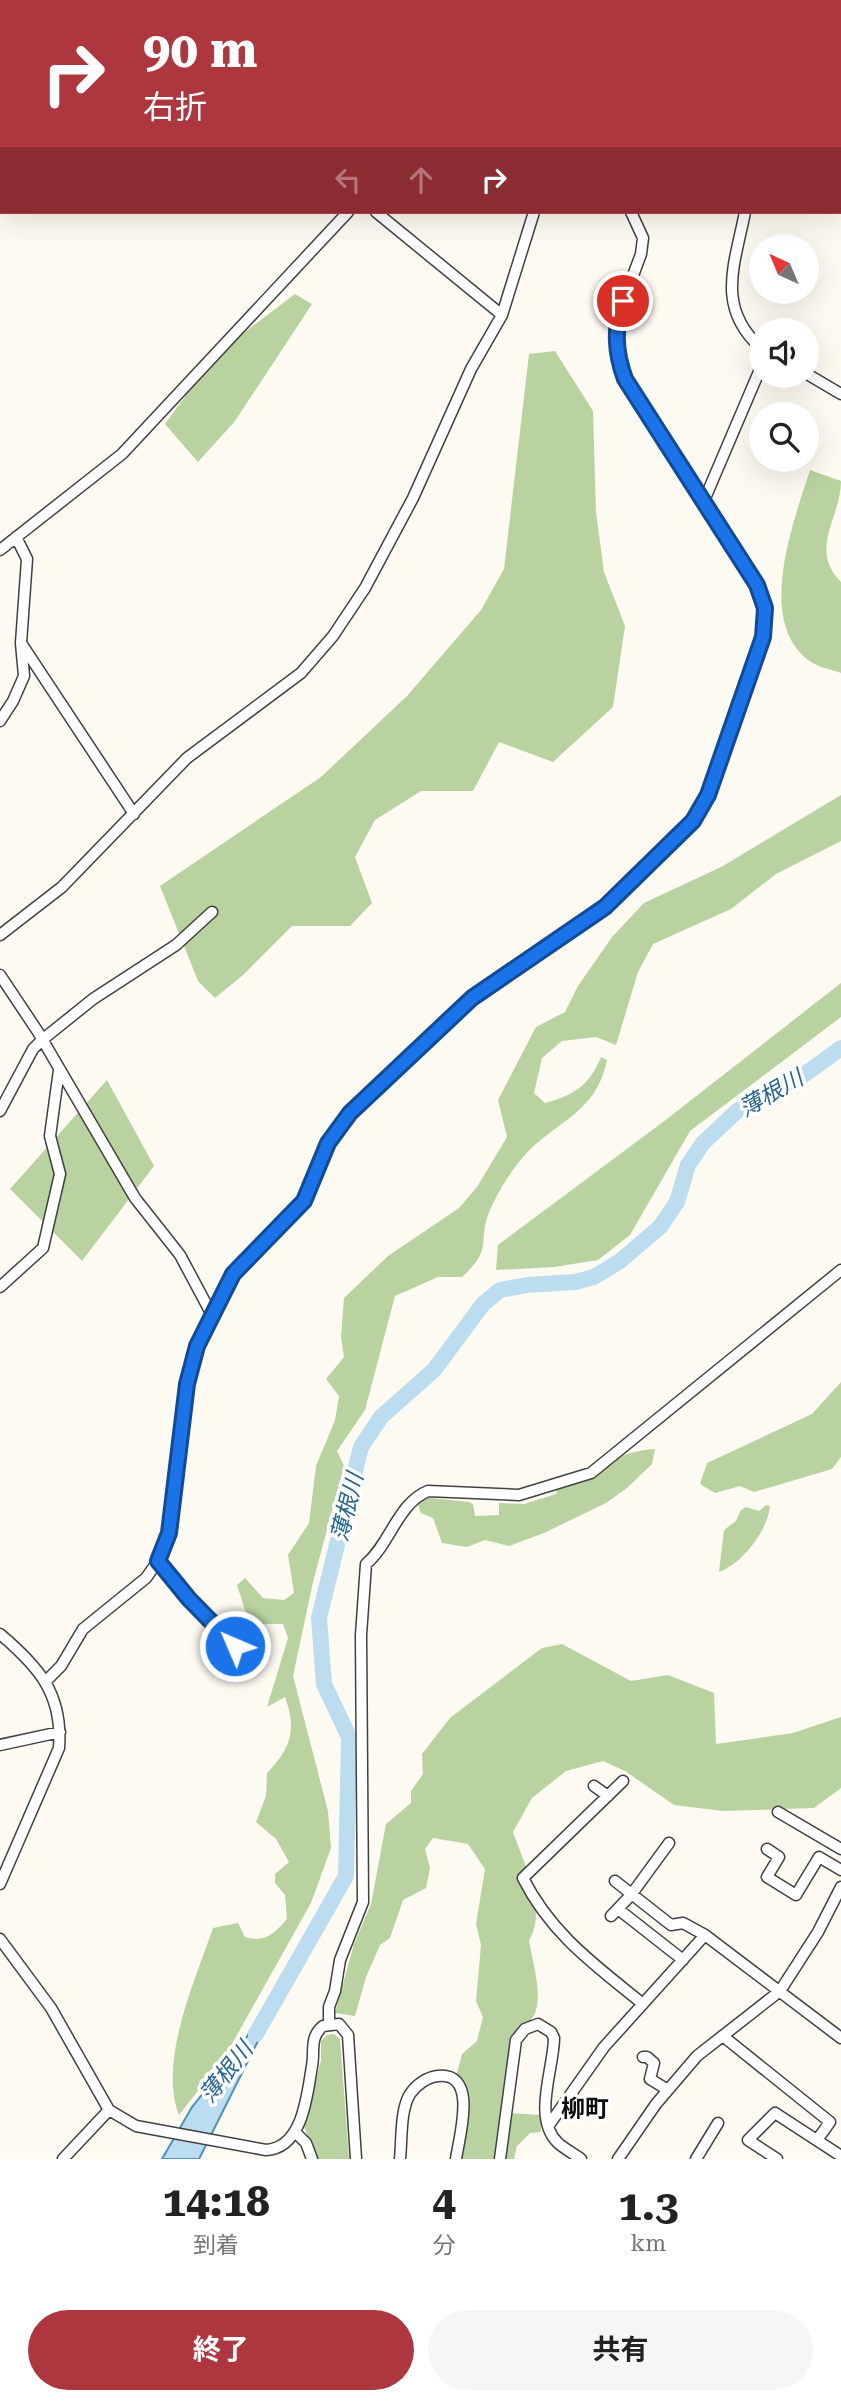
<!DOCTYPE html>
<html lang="ja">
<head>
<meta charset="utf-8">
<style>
	body { margin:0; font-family:"Roboto Serif","Noto Sans JP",serif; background:#f6f6f6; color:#222; height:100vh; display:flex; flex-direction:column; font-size:26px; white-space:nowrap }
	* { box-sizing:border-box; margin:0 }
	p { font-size:23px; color:#767676 }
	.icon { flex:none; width:38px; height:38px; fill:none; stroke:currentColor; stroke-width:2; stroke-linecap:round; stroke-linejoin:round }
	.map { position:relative; height:2159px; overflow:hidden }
	.side { display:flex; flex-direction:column; background:#fff; flex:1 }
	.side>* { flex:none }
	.hud { position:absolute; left:0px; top:0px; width:842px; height:214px; box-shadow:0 7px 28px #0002; background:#ae363f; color:#fff; overflow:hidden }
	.needle { width:46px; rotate:316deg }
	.tools { position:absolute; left:749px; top:234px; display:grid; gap:14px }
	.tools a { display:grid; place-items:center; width:70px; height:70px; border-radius:50%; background:#fff; box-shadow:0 7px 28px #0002; font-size:35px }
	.pin { position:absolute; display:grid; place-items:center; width:60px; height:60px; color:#fff; margin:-30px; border:4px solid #fff; border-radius:50%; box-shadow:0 2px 7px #0007 }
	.me { position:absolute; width:77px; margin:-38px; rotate:315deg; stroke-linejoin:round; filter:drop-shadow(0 0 5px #0008) }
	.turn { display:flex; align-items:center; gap:24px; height:147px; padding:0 28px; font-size:32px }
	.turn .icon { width:91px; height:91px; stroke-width:2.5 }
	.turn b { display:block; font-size:49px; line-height:60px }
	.lanes { display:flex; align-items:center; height:66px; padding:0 28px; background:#0003; justify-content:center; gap:35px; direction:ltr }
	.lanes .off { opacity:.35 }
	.eta { display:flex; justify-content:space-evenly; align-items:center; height:119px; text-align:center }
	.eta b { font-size:42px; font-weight:700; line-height:49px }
	.cta { display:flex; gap:14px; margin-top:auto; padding:14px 28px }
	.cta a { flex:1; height:80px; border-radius:42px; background:#ae363f; color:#fff; font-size:28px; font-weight:700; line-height:80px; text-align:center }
	.cta a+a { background:#f6f6f6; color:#222 }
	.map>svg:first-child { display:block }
	.forest { fill:#b8d39f }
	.water { fill:#bbddef; stroke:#4b93bd; stroke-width:2 }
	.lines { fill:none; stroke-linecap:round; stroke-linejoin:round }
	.river { stroke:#bbddef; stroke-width:16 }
	.minor-casing { stroke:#414141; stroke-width:13 }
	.major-casing { stroke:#1f1f1f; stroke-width:17 }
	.minor { stroke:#fff; stroke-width:10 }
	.major { stroke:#e8c976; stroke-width:14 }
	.route-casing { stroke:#114b97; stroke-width:18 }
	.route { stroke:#1a73e8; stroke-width:12 }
	.labels { text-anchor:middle; stroke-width:7; stroke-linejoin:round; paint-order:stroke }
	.water-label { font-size:23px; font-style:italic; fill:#266591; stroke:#fff }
	.quarter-label { font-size:24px; font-weight:bold; fill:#0e0e0e; stroke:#fff }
</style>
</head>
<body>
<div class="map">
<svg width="841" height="2159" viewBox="0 0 841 2159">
	<rect width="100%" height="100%" fill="#fdfaf1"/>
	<path class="forest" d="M295,294L312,304L235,421L198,462L165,424L217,353Z
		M555,351L593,411L596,512L604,572L625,626L613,707L553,762L499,742L473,791H421L375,820L355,857L372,903L350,926H292L243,975L215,998L198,981L160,886L321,777L407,696L481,610L504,569L529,354Z
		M810,470L841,481C841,518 808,549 841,582V673C832,670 819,667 811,662C754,623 794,521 810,470Z
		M841,795V841L776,874L731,909L653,944L638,972L616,1045L596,1037L562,1041L542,1058L534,1093L545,1103C574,1095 589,1086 601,1057L607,1060C596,1114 557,1120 525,1155C512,1169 497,1193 490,1210C476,1243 495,1247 462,1277H438L395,1296L365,1410L337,1451L344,1466L313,1582L293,1676L328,1811L331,1848L311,1903L224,2058L179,2115C158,2061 195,1981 213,1928L238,1923L245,1937C265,1943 274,1934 287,1919L285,1895L275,1883V1874L289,1862L276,1839L256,1822L266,1796L267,1773C291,1748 297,1730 285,1697L267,1707L288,1638L283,1624H254L245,1610L237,1585L245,1578L263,1598L284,1600L294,1593L288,1555L309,1523L316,1466L335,1420L339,1396L326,1379L344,1357L341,1337L344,1298L388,1256L459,1208L477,1187L507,1137L498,1100L536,1027L565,1012L578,986L612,937L644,903L723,866Z
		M841,983V1017L690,1131L630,1235L598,1260L554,1267L496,1270L498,1245L663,1122Z
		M107,1080L154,1166L82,1261L10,1189Z
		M841,1382V1457L832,1469L754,1492L740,1486L715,1493L700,1484L707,1463L812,1414Z
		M655,1449L652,1464L627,1488L606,1503L544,1533L509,1546L485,1540L467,1547L442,1543L433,1518L421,1513L418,1505L421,1497L469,1502L473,1504L475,1516L499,1515V1503L524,1504L556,1494L557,1486C588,1471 620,1451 655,1449Z
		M766,1505L770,1506C768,1530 742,1564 719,1572L724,1530L736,1521L741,1510L746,1507L759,1511Z
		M562,1644L631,1681L668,1675L714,1693L716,1744L793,1733L841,1717V1788L814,1808L722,1811L674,1805L625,1771L603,1761L566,1771L532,1798L513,1832C523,1861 548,1912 529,1940C532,1963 550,2012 524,2025L496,2159H462C466,2130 479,2097 457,2073L462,2054L477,2041L483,2017L476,2001L481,1945L476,1924L485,1869L468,1844L433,1838L425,1849L430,1868L426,1888L403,1900L390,1938L380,1945L366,1977L355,2016L335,2013L354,1944L371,1904L386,1824L411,1803V1791L423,1774L422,1754L450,1718L542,1648Z
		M334,2034L340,2039L349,2159H316L304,2126L321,2060V2041L327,2035Z
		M510,2113L541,2115V2132L530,2133L517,2146L514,2159H503Z"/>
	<path class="water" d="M263,2009L268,2021L199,2159H162L192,2107L242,2045Z"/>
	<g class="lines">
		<path class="river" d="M256,2034L346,1876L349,1737L324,1684L319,1618L361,1447L381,1417L434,1370L483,1304L500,1290L527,1285L575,1282L594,1277L620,1261L660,1227L677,1202L688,1165L703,1143L737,1111L767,1092L801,1077L841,1048"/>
		<g class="minor-casing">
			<path id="minor" d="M150,0L151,2
				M226,0L227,2
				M215,2L218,0
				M704,2V0
				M840,59L841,58
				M0,203L2,202
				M376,212L502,315
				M745,212C735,264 715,307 761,348
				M807,374L841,394
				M703,503L761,367
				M0,550L122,454L348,212
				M21,643L134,814
				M0,721L13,701L24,676L21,643L27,559L16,537
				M0,935L62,887L187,758L301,673L333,636L365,588L413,498L471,369L502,315L534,212
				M0,975L38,1032L135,1198L180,1255L211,1313
				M0,1111L33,1049L42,1040L93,999L176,945L212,912
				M0,1287L43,1248L60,1174L50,1136L59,1070
				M158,1561L189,1599L235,1646
				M0,1634C39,1667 63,1694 59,1748L0,1884
				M47,1680L61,1666L83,1629L146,1578L158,1561L169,1533L187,1384L197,1346L233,1274L304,1201L328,1143L350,1113L472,998L605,907L693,821L708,795L763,637L765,608L757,585L635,397L617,358L618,316L641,254L643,238L631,212
				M0,1745L60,1732
				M623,1781L523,1878C551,1934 595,1965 643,2004
				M594,1786L608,1796
				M778,1812L841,1849
				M767,1849L779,1857L767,1877L796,1895L819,1857L841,1870
				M615,1881L671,1925L683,1923L705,1935L841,2038
				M618,1909L683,1960
				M611,1916L631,1895L669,1843
				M0,1939L51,2008L109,2110L136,2126L266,2150C303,2148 307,2095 312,2066C315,2050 309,2038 323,2026L339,2024L348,2035L356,2159
				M329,2023V2007L335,1991L340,1960L363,1902L361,1635L366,1564C390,1544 398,1503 428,1491L519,1495L591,1473L841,1270
				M724,2037L830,2122L817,2140
				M643,2057H647L654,2063L650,2079L668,2090
				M549,2125L604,2047L705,1935
				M296,2133L306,2143L312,2159
				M63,2159L109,2110
				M400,2159C402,2140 400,2110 410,2094C416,2085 427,2077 438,2076C479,2072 459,2137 456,2159
				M500,2159L516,2040L525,2029L538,2024L551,2032L554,2038C554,2068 532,2118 558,2143C565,2149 574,2154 581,2159
				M618,2159L656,2104L697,2056L780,1991L818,1932L841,1887
				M696,2159L718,2123
				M777,2159L748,2140L775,2113L841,2156"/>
		</g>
		<g class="major-casing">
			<path id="major" d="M613,2L617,0
				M736,2V0"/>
		</g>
		<use href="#minor" class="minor"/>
		<use href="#major" class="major"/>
	</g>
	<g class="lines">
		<g class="route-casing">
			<path id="route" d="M235,1646L189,1599L158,1561L169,1533L187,1384L197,1346L233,1274L304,1201L328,1143L350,1113L472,998L605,907L693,821L708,795L763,637L765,608L757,585L625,379C615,352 614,328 623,301"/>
		</g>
		<use href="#route" class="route"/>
	</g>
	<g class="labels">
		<g class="water-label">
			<text transform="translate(771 1093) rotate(-30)" y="8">薄根川</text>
			<text transform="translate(347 1507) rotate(-76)" y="8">薄根川</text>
			<text transform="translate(226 2072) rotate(-52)" y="8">薄根川</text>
		</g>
		<g class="quarter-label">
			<text x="585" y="2117">柳町</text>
		</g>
	</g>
</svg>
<div class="tools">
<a><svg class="needle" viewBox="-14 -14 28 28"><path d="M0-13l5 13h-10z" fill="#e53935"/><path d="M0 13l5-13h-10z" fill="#767676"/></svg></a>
<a><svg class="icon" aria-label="sound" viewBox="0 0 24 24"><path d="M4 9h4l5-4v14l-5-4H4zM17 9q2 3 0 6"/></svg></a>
<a><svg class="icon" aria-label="search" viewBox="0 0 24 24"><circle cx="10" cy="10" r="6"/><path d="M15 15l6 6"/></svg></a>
</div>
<div class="pin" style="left:623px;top:301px;background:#d93025"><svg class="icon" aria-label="arrive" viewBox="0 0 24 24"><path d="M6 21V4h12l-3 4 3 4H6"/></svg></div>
<svg class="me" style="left:235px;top:1646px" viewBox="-20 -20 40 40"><circle r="17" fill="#1a73e8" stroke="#fff" stroke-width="3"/><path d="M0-11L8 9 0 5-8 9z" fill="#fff"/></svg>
<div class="hud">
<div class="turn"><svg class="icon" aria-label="right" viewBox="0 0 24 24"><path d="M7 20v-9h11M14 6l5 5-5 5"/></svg><div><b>90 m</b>右折</div></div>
<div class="lanes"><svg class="icon off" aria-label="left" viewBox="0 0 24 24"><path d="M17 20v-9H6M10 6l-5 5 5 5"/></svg><svg class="icon off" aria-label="ahead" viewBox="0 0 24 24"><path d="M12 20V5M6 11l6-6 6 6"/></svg><svg class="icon" aria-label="right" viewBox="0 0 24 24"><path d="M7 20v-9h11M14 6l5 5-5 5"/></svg></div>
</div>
</div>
<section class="side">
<div class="eta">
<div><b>14:18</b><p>到着</p></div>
<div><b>4</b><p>分</p></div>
<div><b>1.3</b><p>km</p></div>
</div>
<div class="cta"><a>終了</a><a>共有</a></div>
</section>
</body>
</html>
